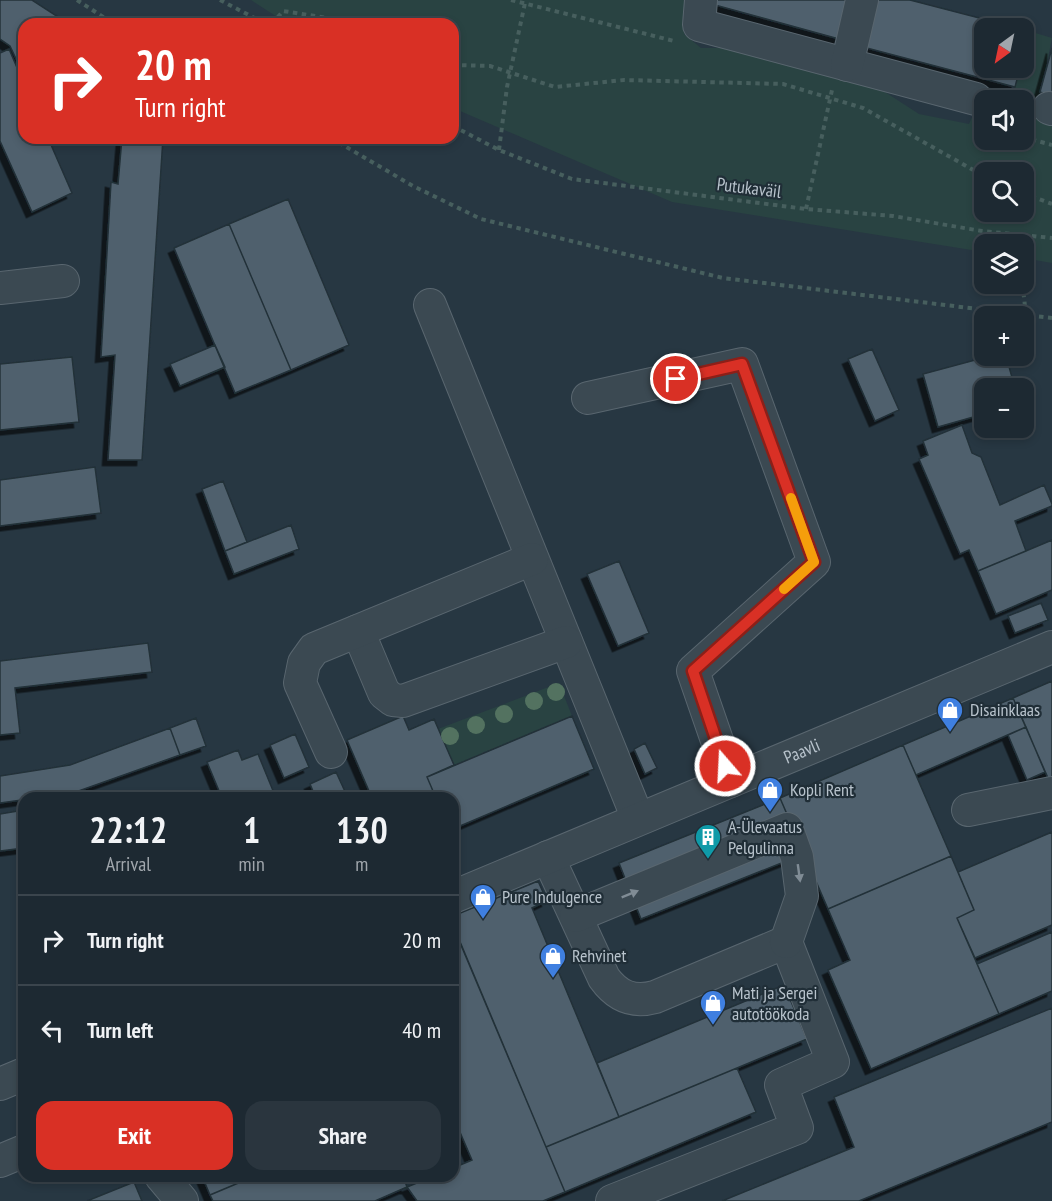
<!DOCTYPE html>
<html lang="en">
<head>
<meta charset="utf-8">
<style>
	body { margin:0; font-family:"PT Sans Narrow",sans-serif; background:#2a353e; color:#f1f3f6; height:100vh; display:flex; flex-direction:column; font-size:22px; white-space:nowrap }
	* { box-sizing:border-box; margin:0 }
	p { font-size:20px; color:#a0a6ac }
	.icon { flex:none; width:33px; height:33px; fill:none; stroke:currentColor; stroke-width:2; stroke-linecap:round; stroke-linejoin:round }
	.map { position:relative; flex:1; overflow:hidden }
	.drawer { position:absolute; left:18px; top:792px; width:441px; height:390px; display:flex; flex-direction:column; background:#1d2932; border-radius:18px; box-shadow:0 3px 9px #0003,0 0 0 2px #3b454d }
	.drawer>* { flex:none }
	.top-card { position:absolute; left:18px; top:18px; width:441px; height:126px; border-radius:18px; box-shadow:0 3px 9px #0003,0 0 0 2px #3b454d; background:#d93025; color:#fff; overflow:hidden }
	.needle { width:39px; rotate:213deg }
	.fabs { position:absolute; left:974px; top:18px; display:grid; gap:12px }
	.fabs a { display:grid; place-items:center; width:60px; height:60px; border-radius:12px; background:#1d2932; box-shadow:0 3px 9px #0003,0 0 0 2px #3b454d; font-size:30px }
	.pin { position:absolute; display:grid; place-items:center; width:51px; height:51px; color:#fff; margin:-26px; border:3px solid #fff; border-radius:50%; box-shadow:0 2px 6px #0007 }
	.me { position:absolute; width:66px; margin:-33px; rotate:341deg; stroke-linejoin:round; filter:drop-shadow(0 0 4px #0008) }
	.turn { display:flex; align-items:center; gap:21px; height:126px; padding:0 18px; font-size:27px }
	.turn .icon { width:78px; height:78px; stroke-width:2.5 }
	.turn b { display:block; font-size:42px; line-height:51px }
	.eta { display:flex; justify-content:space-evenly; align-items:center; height:102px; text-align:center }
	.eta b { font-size:36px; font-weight:600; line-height:42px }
	.action { display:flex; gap:12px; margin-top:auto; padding:12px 18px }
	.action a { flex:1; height:69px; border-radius:18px; background:#d93025; color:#fff; font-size:24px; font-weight:600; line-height:69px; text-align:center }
	.action a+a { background:#2a353e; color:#f1f3f6 }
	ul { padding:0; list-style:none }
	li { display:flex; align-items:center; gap:18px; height:90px; padding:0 18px; border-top:2px solid #3b454d }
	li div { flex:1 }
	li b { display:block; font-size:22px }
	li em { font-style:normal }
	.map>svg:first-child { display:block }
	.green { fill:#294342; fill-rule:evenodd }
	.building { fill:#50616d; stroke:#223039; stroke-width:1.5; filter:url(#shadow) }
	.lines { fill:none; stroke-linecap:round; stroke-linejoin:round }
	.minor-casing { stroke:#59666f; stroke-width:34 }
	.path { stroke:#475f5e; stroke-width:4; stroke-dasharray:4.5 4.5; stroke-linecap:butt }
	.minor { stroke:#3b4952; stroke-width:32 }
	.tree { fill:#537260 }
	.oneway { fill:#808c95 }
	.route-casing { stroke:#8d1f18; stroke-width:15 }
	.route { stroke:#d93025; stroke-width:10 }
	.slow { stroke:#f59e0b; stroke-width:10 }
	.labels { text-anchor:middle; stroke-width:4.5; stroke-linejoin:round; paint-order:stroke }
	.street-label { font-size:18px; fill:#b8c3cc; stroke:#202e37 }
	.poi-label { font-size:18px; fill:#b8c3cc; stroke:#202e37; text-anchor:start }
</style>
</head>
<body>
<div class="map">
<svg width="1052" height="1201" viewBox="0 0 1052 1201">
	<defs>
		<filter id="shadow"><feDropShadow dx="-5.5" dy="5.5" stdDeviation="0" flood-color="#0009"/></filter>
	</defs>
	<rect width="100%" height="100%" fill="#273742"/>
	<path class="green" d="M251,0H691L684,34L701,48H725L868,81L919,114L969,124L973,115L984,108V140H1023V100H995L1015,87L1020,68H1023V55L1029,31L1052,38L1036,117L1052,123V263L1023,258V244H984V252L672,202L453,108V24H288ZM984,172H1023V212H984Z
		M559,683L572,716L454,765L438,729Z"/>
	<path class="building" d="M0,0H32L69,24H24V76L10,46L0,39Z
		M716,0H850L839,39L715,5Z
		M876,0H910L1018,28H984V68H1020L1015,87L863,47Z
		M1052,48V96L1040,92Z
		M9,49L24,84V138H48L72,193L32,212L0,141V53Z
		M122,138H163L142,460H108L115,355L101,357L111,182L118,184Z
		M288,199L349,345L291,370L229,224Z
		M229,224L291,370L235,393L174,248Z
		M215,345L225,367L180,386L170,364Z
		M872,349L899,410L875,421L848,359Z
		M990,356H1006L1015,388H984V414L938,427L923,374Z
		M72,357L79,422L0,430V364Z
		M962,425L972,453L981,457L1000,505L1044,485L1052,504V506L1015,521L1026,551L978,571L969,550L960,554L919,459L928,455L923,441Z
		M95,467L101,513L0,526V480Z
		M223,481L247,542L225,551L202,489Z
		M291,525L299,549L234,574L225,551Z
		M1052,540V590L996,614L978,571Z
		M619,561L649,633L618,646L587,574Z
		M1041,603L1048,620L1015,633L1008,616Z
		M148,643L152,672L15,688L20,733L0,735V661Z
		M1052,681V777L1048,778L1013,698Z
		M1013,698L1026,727L916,775L903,745Z
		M403,716L409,730L434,719L454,765L427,777L436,798H372L347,740Z
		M572,716L594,769L453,829V798H436L427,777Z
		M196,718L206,746L180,755L170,728Z
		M1026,727L1045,772L1027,780L1008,735Z
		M170,728L180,755L73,793L0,803V776L70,765Z
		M295,734L309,767L284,778L270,745Z
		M645,743L657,768L645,774L634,749Z
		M903,745L951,856L828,909L780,798Z
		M238,750L242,760L258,754L276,798H222L207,762Z
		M336,772L348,798H316L310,784Z
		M780,798L804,854L641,919L619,863Z
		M24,810V848L0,851V814Z
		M1052,832V925L975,958L957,918L974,910L958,872Z
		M951,856L974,910L957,918L999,1014L871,1069L828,970L850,960L828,909Z
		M538,881L547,901L532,908L619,1117L546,1147L453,925V916Z
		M1052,932V991L999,1014L977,964Z
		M458,938L565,1192L543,1201H417L407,1187L434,1176H453V1168L472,1160L453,1116V940Z
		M784,985L807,1039L619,1117L597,1063Z
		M1052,1008V1122L859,1201H722L854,1147L834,1097Z
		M737,1068L756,1112L565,1192L546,1147Z
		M202,1176H255L210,1195Z
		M255,1176H403L407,1187L375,1201H213L210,1195Z
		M134,1182L142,1201H87Z"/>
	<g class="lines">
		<g class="minor-casing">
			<g id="minor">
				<path d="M701,0L699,25L976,99"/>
				<path d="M847,65L862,0"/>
				<path d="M1049,108L1052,109"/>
				<path d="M0,288L63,281"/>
				<path d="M430,305L638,819"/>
				<path d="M588,398L742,364L814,562L693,671L731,781"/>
				<path d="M358,631L384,693L393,700L403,701L566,642"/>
				<path d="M331,752L300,683L304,663L314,649L532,559"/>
				<path d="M968,810L1052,793"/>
				<path d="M548,857L604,978C617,996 633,1003 655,997L786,942L833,1062L781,1085L797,1128L612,1201"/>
				<path id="s1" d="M453,897L1052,647"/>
				<path d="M576,916L787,829L797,857L802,896L786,942"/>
				<path d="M0,1084L24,1074"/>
				<path d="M0,1161L24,1151"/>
				<path d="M161,1176L182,1201"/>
			</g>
		</g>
		<path class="path" d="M77,0L114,24
			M220,0L266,24
			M511,0L674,41
			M272,24L283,11L334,19L346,24
			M453,65L490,66L555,87L624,80L783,84L863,108L984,176
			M453,126L499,150L572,179L806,209L893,216L982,231L1052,238
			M1023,137L1052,145
			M331,138L413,186L481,219L723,278L1052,318
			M499,150L507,87L525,3
			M1023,193L1052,204
			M806,209L832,90
			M1011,234V244
			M1021,284C1027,303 1025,322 1023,342"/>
		<use href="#minor" class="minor"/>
	</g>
	<g class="tree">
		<circle cx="556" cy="692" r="9"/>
		<circle cx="534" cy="701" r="9"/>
		<circle cx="504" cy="714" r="9"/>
		<circle cx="476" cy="725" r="9"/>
		<circle cx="450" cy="736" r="9"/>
	</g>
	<defs><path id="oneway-solid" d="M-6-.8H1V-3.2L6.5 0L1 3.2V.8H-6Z" transform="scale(1.5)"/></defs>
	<g class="oneway">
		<use href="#oneway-solid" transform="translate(799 873) rotate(82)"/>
		<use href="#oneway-solid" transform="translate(630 894) rotate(-22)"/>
	</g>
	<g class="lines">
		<g class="route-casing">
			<path id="route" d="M676,379L742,364L814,562L693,671L725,766"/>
		</g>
		<use href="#route" class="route"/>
		<path class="slow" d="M784,589L814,562L791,498"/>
	</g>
	<defs>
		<g id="shop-pin" transform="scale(1.35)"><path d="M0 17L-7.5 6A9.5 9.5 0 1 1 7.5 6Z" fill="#3f7fe0" stroke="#202e37"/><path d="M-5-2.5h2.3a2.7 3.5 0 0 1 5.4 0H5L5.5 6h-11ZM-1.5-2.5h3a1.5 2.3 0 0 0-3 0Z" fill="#fff"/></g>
		<g id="building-pin" transform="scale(1.35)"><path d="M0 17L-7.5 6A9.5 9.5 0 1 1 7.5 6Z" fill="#0f9aa8" stroke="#202e37"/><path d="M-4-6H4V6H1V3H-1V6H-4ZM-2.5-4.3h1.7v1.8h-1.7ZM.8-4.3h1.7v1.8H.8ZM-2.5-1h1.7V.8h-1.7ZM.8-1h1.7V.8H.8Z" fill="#fff"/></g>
	</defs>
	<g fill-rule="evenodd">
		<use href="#shop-pin" x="950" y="710"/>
		<use href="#shop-pin" x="770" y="790"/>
		<use href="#building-pin" x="708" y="837"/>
		<use href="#shop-pin" x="483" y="897"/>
		<use href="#shop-pin" x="553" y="956"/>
		<use href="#shop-pin" x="713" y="1003"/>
	</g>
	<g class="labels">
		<g class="street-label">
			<text transform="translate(749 188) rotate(7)" y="6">Putukaväil</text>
			<text dy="6" stroke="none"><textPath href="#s1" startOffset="378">Paavli</textPath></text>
		</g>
		<g class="poi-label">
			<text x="970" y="716">Disainklaas</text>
			<text x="790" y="796">Kopli Rent</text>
			<text x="728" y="833">A-Ülevaatus<tspan x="728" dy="21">Pelgulinna</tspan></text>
			<text x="502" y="903">Pure Indulgence</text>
			<text x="572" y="962">Rehvinet</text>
			<text x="732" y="999">Mati ja Sergei<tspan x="732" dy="21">autotöökoda</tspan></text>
		</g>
	</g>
</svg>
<div class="fabs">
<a><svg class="needle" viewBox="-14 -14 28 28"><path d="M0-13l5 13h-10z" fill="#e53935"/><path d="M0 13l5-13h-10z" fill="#a0a6ac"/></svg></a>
<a><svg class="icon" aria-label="sound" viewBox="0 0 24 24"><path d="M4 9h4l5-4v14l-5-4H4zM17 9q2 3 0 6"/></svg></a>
<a><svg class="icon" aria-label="search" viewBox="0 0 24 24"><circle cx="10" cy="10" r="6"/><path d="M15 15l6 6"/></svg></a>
<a><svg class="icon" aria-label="layers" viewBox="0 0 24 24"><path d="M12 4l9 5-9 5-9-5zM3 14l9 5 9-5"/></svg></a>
<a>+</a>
<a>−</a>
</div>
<div class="pin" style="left:676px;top:379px;background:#d93025"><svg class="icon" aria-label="arrive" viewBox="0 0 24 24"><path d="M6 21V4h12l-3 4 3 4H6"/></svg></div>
<svg class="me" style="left:725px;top:766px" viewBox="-20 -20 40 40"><circle r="17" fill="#d93025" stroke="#fff" stroke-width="3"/><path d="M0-11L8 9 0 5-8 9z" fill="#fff"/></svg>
<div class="top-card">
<div class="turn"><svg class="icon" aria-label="right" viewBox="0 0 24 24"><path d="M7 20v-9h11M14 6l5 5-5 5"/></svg><div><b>20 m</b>Turn right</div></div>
</div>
<section class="drawer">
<div class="eta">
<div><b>22:12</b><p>Arrival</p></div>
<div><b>1</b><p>min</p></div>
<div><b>130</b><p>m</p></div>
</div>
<ul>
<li><svg class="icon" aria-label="right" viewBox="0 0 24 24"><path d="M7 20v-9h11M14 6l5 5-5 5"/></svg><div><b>Turn right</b></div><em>20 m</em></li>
<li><svg class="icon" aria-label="left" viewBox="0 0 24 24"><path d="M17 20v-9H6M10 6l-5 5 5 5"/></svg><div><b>Turn left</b></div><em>40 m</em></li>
</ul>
<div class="action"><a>Exit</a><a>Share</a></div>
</section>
</div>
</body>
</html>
